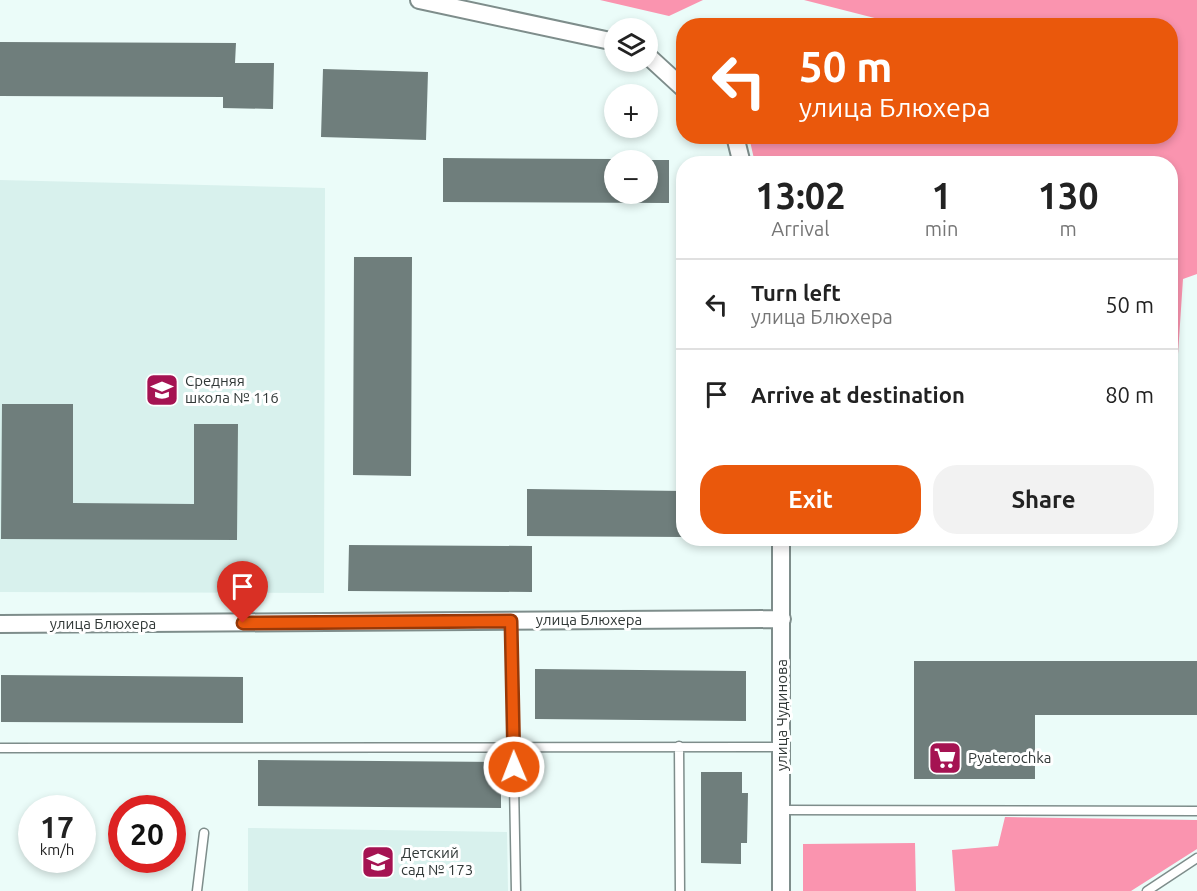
<!DOCTYPE html>
<html lang="en">
<head>
<meta charset="utf-8">
<style>
	body { margin:0; font-family:Ubuntu,sans-serif; background:#f2f2f2; color:#222; height:100vh; display:flex; flex-direction:column; font-size:22px; white-space:nowrap }
	* { box-sizing:border-box; margin:0 }
	p { font-size:20px; color:#767676 }
	.icon { flex:none; width:33px; height:33px; fill:none; stroke:currentColor; stroke-width:2; stroke-linecap:round; stroke-linejoin:round }
	.map { position:relative; flex:1; overflow:hidden }
	.details { position:absolute; left:676px; top:156px; width:502px; height:390px; display:flex; flex-direction:column; background:#fff; border-radius:24px; box-shadow:0 3px 9px #0003 }
	.details>* { flex:none }
	.hud { position:absolute; left:676px; top:18px; width:502px; height:126px; border-radius:24px; box-shadow:0 3px 9px #0003; background:#ea580c; color:#fff; overflow:hidden }
	.tools { position:absolute; left:604px; top:18px; display:grid; gap:12px }
	.tools a { display:grid; place-items:center; width:54px; height:54px; border-radius:50%; background:#fff; box-shadow:0 3px 9px #0003; font-size:30px }
	.speed { position:absolute; left:18px; top:795px; display:flex; gap:12px; font-size:30px; font-weight:700; text-align:center }
	.speed>* { display:grid; place-content:center; width:78px; height:78px; border-radius:50%; background:#fff; box-shadow:0 3px 9px #0003; line-height:1 }
	.speed small { font-size:15px; font-weight:400 }
	.speed .limit { border:9px solid #d22; background:#fff; color:#111 }
	.pin { position:absolute; display:grid; place-items:center; width:51px; height:51px; color:#fff; margin:-62px -26px; border-radius:50% 50% 50% 0; rotate:-45deg; box-shadow:0 0 6px #0007 }
	.pin .icon { rotate:45deg }
	.me { position:absolute; width:66px; margin:-33px; rotate:359deg; stroke-linejoin:round; filter:drop-shadow(0 0 4px #0008) }
	.turn { display:flex; align-items:center; gap:21px; height:126px; padding:0 24px; font-size:27px }
	.turn .icon { width:78px; height:78px; stroke-width:2.5 }
	.turn b { display:block; font-size:42px; line-height:51px }
	.eta { display:flex; justify-content:space-evenly; align-items:center; height:102px; text-align:center }
	.eta b { font-size:36px; font-weight:700; line-height:42px }
	.button { display:flex; gap:12px; margin-top:auto; padding:12px 24px }
	.button a { flex:1; height:69px; border-radius:24px; background:#ea580c; color:#fff; font-size:24px; font-weight:700; line-height:69px; text-align:center }
	.button a+a { background:#f2f2f2; color:#222 }
	ul { padding:0; list-style:none }
	li { display:flex; align-items:center; gap:18px; height:90px; padding:0 24px; border-top:2px solid #e0e0e0 }
	li div { flex:1 }
	li b { display:block; font-size:22px }
	li em { font-style:normal }
	.map>svg:first-child { display:block }
	.built { fill:#d8f1ed }
	.forest { fill:#fa94af }
	.building { fill:#6f7e7c }
	.lines { fill:none; stroke-linecap:round; stroke-linejoin:round }
	.service-casing { stroke:#7e8d8b; stroke-width:11 }
	.minor-casing { stroke:#7e8d8b; stroke-width:20 }
	.service { stroke:#fff; stroke-width:8 }
	.minor { stroke:#fff; stroke-width:16 }
	.route-casing { stroke:#983908; stroke-width:15 }
	.route { stroke:#ea580c; stroke-width:10 }
	.labels { text-anchor:middle; stroke-width:6; stroke-linejoin:round; paint-order:stroke }
	.poi-label { font-size:15px; fill:#313837; stroke:#fff; text-anchor:start }
	.street-label { font-size:15px; fill:#313837; stroke:#fff }
</style>
</head>
<body>
<div class="map">
<svg width="1197" height="891" viewBox="0 0 1197 891">
	<rect width="100%" height="100%" fill="#ebfcf9"/>
	<path class="built" d="M0,180L325,188L324,593L0,592Z
		M248,828L507,832L508,891H248Z"/>
	<path class="forest" d="M600,0H703L669,16Z
		M804,0H1197V274L1183,279L1174,414H1172V164L755,163L749,137L1172,136V26L902,25Z
		M1005,817L1197,820V849L1131,891H955L952,850L998,846Z
		M915,843L916,891H803V844Z"/>
	<path class="building" d="M0,42L236,43L235,63H274L273,109L223,108V97L0,96Z
		M323,69L428,72L426,140L321,137Z
		M443,158L615,159V194H648V160H669V203L443,202Z
		M354,257H412L411,476L353,475Z
		M2,404H73V503L194,504V424H238L237,540L1,539Z
		M527,489L684,491V537L527,536Z
		M349,545L532,546V592L348,591Z
		M914,661H1197V715H1035V779H914Z
		M535,669L746,671V721L535,719Z
		M1,675L243,677V723L1,722Z
		M258,760L501,762V808L258,806Z
		M701,772H742V793H748L747,843H741V864L701,863Z"/>
	<g class="lines">
		<g class="service-casing">
			<path id="service" d="M511,621L516,891
				M679,746L680,891
				M0,748L782,747
				M781,810L1197,811
				M197,891L204,833
				M1147,891L1197,858"/>
		</g>
		<g class="minor-casing">
			<path id="minor" d="M419,0L615,42
				M648,56L684,89
				M735,136L742,164
				M781,538V891
				M0,624L782,619"/>
		</g>
		<use href="#service" class="service"/>
		<use href="#minor" class="minor"/>
	</g>
	<g class="lines">
		<g class="route-casing">
			<path id="route" d="M243,623L511,621L514,767"/>
		</g>
		<use href="#route" class="route"/>
	</g>
	<defs>
		<g id="school-square" transform="scale(1.725)"><rect x="-9" y="-9" width="18" height="18" rx="4" fill="#a51352" stroke="#fff"/><path d="M0-5L7-2L0 1L-7-2ZM-4 1L0 2.5L4 1V4Q0 6-4 4Z" fill="#fff"/></g>
		<g id="supermarket-square" transform="scale(1.725)"><rect x="-9" y="-9" width="18" height="18" rx="4" fill="#a51352" stroke="#fff"/><path d="M-6-5.5h2.5l.6 2H6L4.5 2H-2.5L-4.4-4H-6ZM-1.5 3.2a1.3 1.3 0 1 0 .1 0ZM3 3.2a1.3 1.3 0 1 0 .1 0Z" fill="#fff"/></g>
	</defs>
	<g fill-rule="evenodd">
		<use href="#school-square" x="162" y="390"/>
		<use href="#supermarket-square" x="945" y="758"/>
		<use href="#school-square" x="378" y="862"/>
	</g>
	<g class="labels">
		<g class="poi-label">
			<text x="185" y="386">Средняя<tspan x="185" dy="17">школа № 116</tspan></text>
			<text x="968" y="763">Pyaterochka</text>
			<text x="401" y="858">Детский<tspan x="401" dy="17">сад № 173</tspan></text>
		</g>
		<g class="street-label">
			<text x="589" y="625">улица Блюхера</text>
			<text x="103" y="629">улица Блюхера</text>
			<text transform="translate(782 715) rotate(-90)" y="5">улица Чудинова</text>
		</g>
	</g>
</svg>
<div class="tools">
<a><svg class="icon" aria-label="layers" viewBox="0 0 24 24"><path d="M12 4l9 5-9 5-9-5zM3 14l9 5 9-5"/></svg></a>
<a>+</a>
<a>−</a>
</div>
<div class="speed"><div>17<small>km/h</small></div><div class="limit">20</div></div>
<div class="pin" style="left:243px;top:623px;background:#d93025"><svg class="icon" aria-label="arrive" viewBox="0 0 24 24"><path d="M6 21V4h12l-3 4 3 4H6"/></svg></div>
<svg class="me" style="left:514px;top:767px" viewBox="-20 -20 40 40"><circle r="17" fill="#ea580c" stroke="#fff" stroke-width="3"/><path d="M0-11L8 9 0 5-8 9z" fill="#fff"/></svg>
<div class="hud">
<div class="turn"><svg class="icon" aria-label="left" viewBox="0 0 24 24"><path d="M17 20v-9H6M10 6l-5 5 5 5"/></svg><div><b>50 m</b>улица Блюхера</div></div>
</div>
<section class="details">
<div class="eta">
<div><b>13:02</b><p>Arrival</p></div>
<div><b>1</b><p>min</p></div>
<div><b>130</b><p>m</p></div>
</div>
<ul>
<li><svg class="icon" aria-label="left" viewBox="0 0 24 24"><path d="M17 20v-9H6M10 6l-5 5 5 5"/></svg><div><b>Turn left</b><p>улица Блюхера</p></div><em>50 m</em></li>
<li><svg class="icon" aria-label="arrive" viewBox="0 0 24 24"><path d="M6 21V4h12l-3 4 3 4H6"/></svg><div><b>Arrive at destination</b></div><em>80 m</em></li>
</ul>
<div class="button"><a>Exit</a><a>Share</a></div>
</section>
</div>
</body>
</html>
